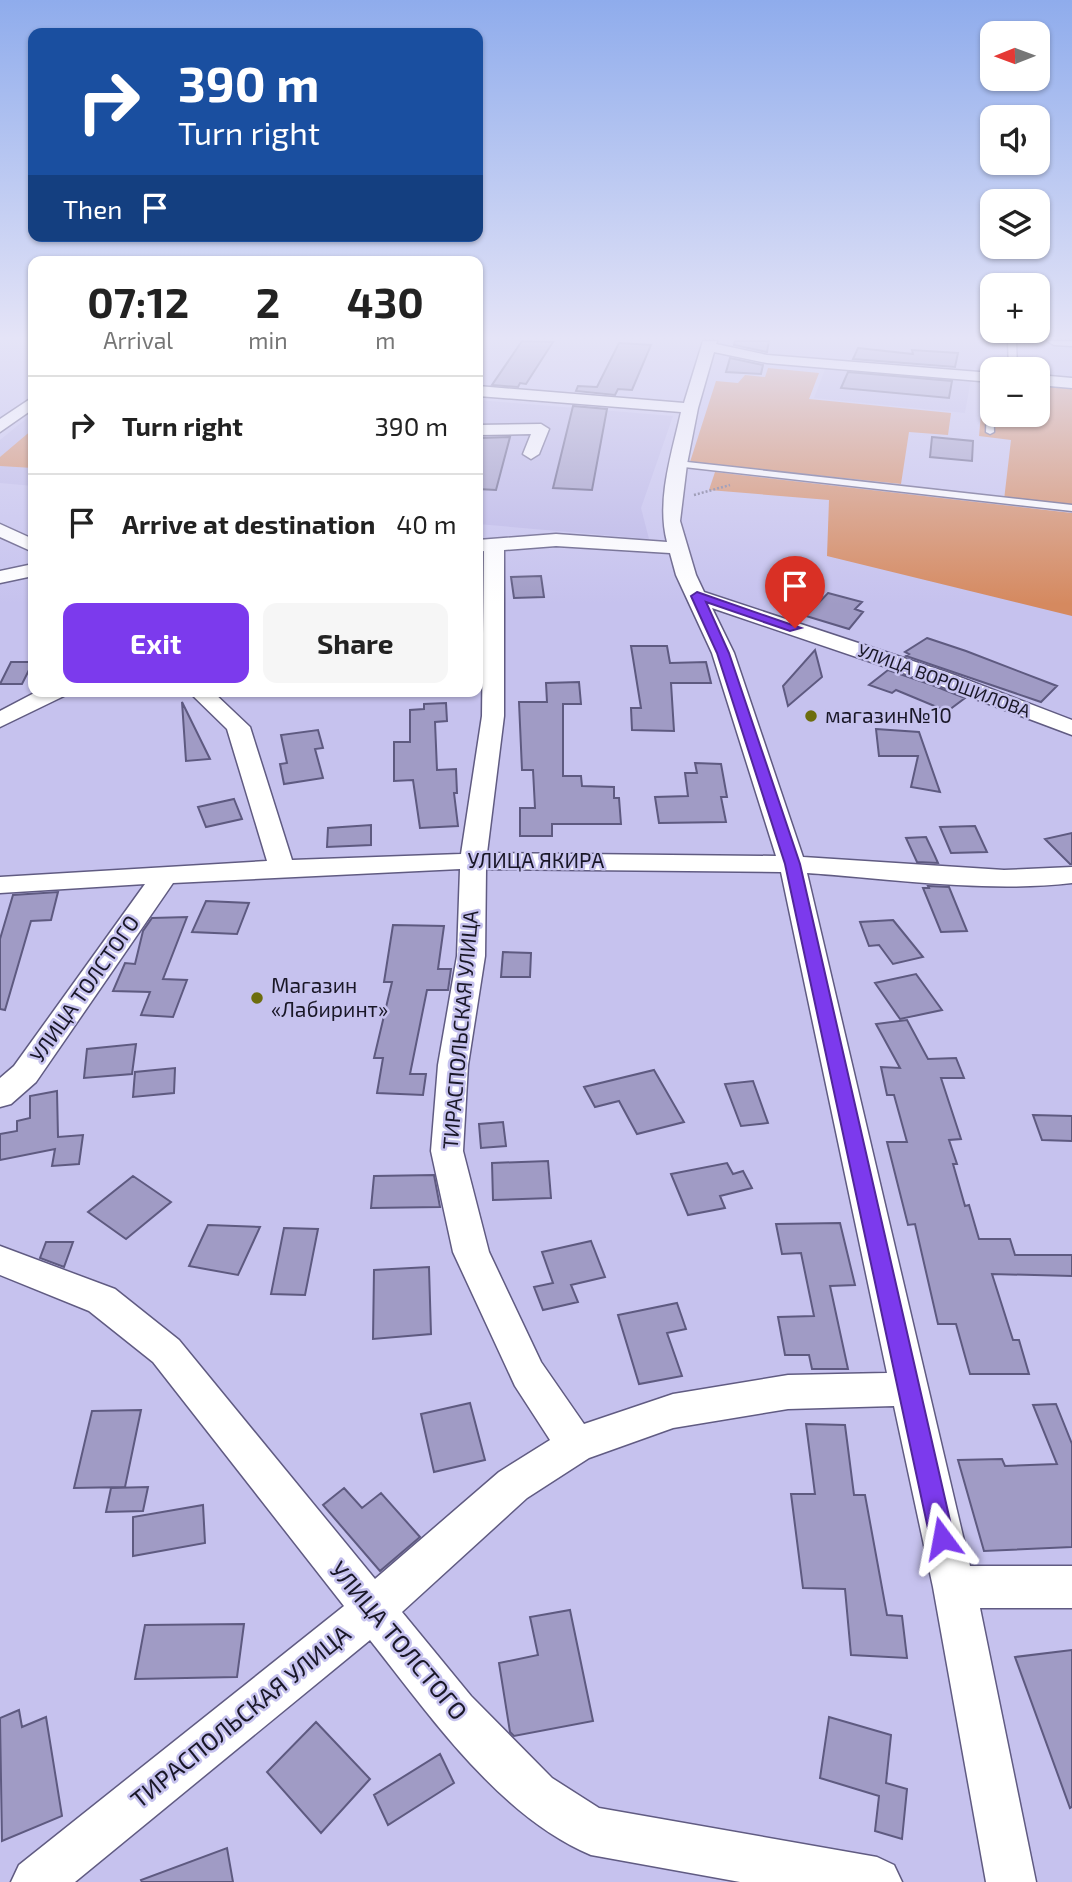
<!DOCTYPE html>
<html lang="en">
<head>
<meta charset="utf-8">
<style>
	body { margin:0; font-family:"Exo 2",sans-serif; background:#f6f6f6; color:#222; height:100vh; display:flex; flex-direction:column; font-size:26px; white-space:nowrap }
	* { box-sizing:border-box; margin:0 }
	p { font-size:23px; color:#767676 }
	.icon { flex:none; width:38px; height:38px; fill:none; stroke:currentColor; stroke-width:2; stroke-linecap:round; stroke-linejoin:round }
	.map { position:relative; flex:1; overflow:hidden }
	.details { position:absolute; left:28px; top:256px; width:455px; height:441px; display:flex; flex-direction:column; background:#fff; border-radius:14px; box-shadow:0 2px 5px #0004 }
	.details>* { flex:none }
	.top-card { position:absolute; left:28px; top:28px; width:455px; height:214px; border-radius:14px; box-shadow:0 2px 5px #0004; background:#1a4fa0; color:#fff; overflow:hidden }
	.needle { width:46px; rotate:269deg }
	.tools { position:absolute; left:980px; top:21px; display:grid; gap:14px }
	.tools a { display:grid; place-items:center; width:70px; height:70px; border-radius:14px; background:#fff; box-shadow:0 2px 5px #0004; font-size:35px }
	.pin { position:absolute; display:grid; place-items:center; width:60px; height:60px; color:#fff; margin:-72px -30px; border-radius:50% 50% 50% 0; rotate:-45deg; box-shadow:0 0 7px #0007 }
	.pin .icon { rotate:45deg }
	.me { position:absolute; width:77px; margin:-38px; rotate:347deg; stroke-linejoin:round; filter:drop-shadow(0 0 5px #0008) }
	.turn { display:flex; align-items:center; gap:24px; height:147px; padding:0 35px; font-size:32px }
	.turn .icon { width:91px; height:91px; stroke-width:2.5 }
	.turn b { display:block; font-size:49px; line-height:60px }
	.then { display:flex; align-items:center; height:66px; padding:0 35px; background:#0003; gap:14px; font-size:26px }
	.eta { display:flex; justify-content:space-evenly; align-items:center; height:119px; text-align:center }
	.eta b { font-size:42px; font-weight:700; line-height:49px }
	.action { display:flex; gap:14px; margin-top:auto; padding:14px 35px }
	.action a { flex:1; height:80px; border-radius:14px; background:#7c3aed; color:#fff; font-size:28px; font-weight:700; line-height:80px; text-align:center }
	.action a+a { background:#f6f6f6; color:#222 }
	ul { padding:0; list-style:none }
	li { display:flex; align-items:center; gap:21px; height:98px; padding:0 35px; border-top:2px solid #e0e0e0 }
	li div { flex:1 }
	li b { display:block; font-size:26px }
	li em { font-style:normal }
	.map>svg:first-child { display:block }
	.built { fill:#bbb6e7 }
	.green { fill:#d5895f }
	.building { fill:#a09bc5; stroke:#5e5a80; stroke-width:2 }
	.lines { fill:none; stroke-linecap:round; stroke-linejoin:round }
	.lane-casing { stroke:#605b82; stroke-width:3 }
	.street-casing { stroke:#605b82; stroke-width:3 }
	.path { stroke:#706d8c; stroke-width:2.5; stroke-dasharray:2 2; stroke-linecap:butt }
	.lane { fill:#fff; fill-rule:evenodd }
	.street { fill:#fff; fill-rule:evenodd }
	.route { fill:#7c3aed; stroke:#51269a; stroke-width:2 }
	.poi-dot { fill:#6d6d0d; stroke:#c6c2ee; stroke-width:2.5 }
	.labels { text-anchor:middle; stroke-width:5; stroke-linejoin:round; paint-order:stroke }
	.far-street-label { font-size:18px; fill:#191727; stroke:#c6c2ee }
	.poi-label { font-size:21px; fill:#191727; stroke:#c6c2ee; text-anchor:start }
	.street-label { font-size:21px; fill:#191727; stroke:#c6c2ee }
	.near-street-label { font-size:24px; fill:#191727; stroke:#c6c2ee }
</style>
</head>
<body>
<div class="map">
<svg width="1072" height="1882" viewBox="0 0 1072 1882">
	<rect width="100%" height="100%" fill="#c6c2ee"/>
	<path class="built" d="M826,367L971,379L965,413L814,398Z
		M478,400L673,416L641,508L649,539L478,524Z
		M33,413V486L0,483V440Z"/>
	<path class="green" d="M768,368L819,373L809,399L951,413L948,435L909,432L901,484L690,462L716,381L738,383L745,375L765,377Z
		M984,380H992V415H1038V384L1072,386V508L1004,500L1011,440L979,436Z
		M33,429V468L0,466V457Z
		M715,472L1072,513V616L827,556L829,500L709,490Z"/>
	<path class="building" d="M522,341L553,342L526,384L520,383L518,387L492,385Z
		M735,341H769L767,352L734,345Z
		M619,343L651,345L632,390L618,389L615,395L576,391L578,386L597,387Z
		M858,348L913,354L912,350L958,353L955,367L853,359Z
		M730,358L763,365L761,374L726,372Z
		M848,372L952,381L949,398L841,388Z
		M573,406L607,409L592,490L553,488Z
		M510,437L496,490L478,489V448L481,438Z
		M932,437L973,441L972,461L930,457Z
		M541,576L544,597L514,598L511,577Z
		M828,593L862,602L855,609L863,612L849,629L806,616Z
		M927,638L966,651L1057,686L1041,702L906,656L909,654L905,652Z
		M631,646H667L670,663L706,662L711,683H671L674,731L632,730L631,708H641Z
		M815,650L822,677L788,706L783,686Z
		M11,662H33L22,684H0Z
		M888,670L932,685L965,698L949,710H944L896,690L892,693L869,685Z
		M579,682L581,704H563V776H581L582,786L614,787V798H619L621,824H552V836H520V808H535L533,770H522L519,702H547L546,683Z
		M182,702L210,759L186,761Z
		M446,703L447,721L435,722L437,770L456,769L457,793H454L458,826L420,828L413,780L394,781V742H410V710L424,709V704Z
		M876,729L919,732L940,792L911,787L918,756H879Z
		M318,730L323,748L315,749L323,778L284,784L280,764L287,763L281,735Z
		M695,763L721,764L727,797H721L726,822L659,823L655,797L688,796L685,773H697Z
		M234,799L242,819L206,827L198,807Z
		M371,825V845L327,847L328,828Z
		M975,826L987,852L951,853L940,827Z
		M1072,833V864H1070L1045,839Z
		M926,837L934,854L938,863L917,862L906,838Z
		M928,886L949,887L967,931L941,932L923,888H929Z
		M58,892L51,920L31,921L5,1010L0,1009V939L13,895Z
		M206,901L249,903L237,934L192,932Z
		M187,917L163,979L187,980L173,1017L141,1015L150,992L113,991L125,963L135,964L143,931L152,918Z
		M893,920L923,957L893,964L879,945L869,946L860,922Z
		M393,925L444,926L438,969H451L448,990H427L410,1074H426L423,1095L377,1093L383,1058H374L392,982H384Z
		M503,952L531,953L530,977H501Z
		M916,974L942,1010L900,1019L875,983Z
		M907,1020L928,1059L956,1058L964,1078H941L961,1139L949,1140L957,1164H953L965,1206L969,1205L979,1239H1010L1015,1255H1072V1276L992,1274L1013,1340H1019L1029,1374H970L956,1324H938L915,1224L908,1225L887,1142H907L894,1095H887L881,1067L900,1068L876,1024Z
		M136,1044L132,1074L84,1078L87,1049Z
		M175,1068L174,1093L133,1097L135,1072Z
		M654,1070L684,1122L637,1134L619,1101L595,1107L584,1087Z
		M753,1081L768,1123L741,1126L725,1084Z
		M57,1091L58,1137L83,1135L79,1164L52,1166L55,1149L0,1160V1134L17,1131V1121L30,1118V1096Z
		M1033,1115L1072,1116V1141L1042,1140Z
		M503,1122L506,1146L481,1148L479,1124Z
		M548,1161L551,1198L493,1200L492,1163Z
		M727,1163L733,1174L743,1171L752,1188L720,1196L725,1208L688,1215L671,1174Z
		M434,1175L440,1207L371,1208L374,1176Z
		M133,1176L171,1202L126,1239L88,1212Z
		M840,1223L855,1285L830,1286L848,1369H812L809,1355H785L778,1317L814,1316L801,1253L782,1254L776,1224Z
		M208,1225L260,1227L238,1275L189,1266Z
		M284,1228L318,1229L305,1295L271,1294Z
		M591,1241L605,1277L571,1285L578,1302L543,1310L534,1287L553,1283L542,1252Z
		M46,1242H73L64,1267L40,1258Z
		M429,1267L431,1334L373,1339L374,1270Z
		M677,1303L686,1329L667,1333L682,1376L639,1384L618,1315Z
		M470,1403L485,1460L434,1472L421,1414Z
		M1056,1404L1072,1444V1547L984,1551L958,1460L1002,1459L1005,1466L1057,1464L1033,1405Z
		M141,1410L125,1487L74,1488L92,1411Z
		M806,1424L845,1425L854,1495H865L887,1615L902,1616L907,1658L851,1655L845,1589L803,1588L791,1494H815Z
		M148,1487L143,1511L106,1512L111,1488Z
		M344,1488L362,1508L381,1493L420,1537L380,1571L323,1505Z
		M203,1505L205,1543L133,1556V1517Z
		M570,1610L593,1721L514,1736L510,1732L499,1663L538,1655L530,1617Z
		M244,1624L237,1677L135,1679L145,1625Z
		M1072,1650V1807L1070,1808L1015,1657Z
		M19,1710L22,1727L46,1717L62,1816L2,1841L0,1718Z
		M829,1717L891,1735L886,1783L907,1789L902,1839L875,1831L879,1796L820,1778Z
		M316,1722L370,1779L321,1833L267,1772Z
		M440,1754L454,1783L388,1825L374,1795Z
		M227,1848L233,1882H142L141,1880Z"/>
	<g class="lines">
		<g class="lane-casing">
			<path id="lane" d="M1008,341H1016L1017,369H1009Z
				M992,383L994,432L990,434L986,432L988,385Z
				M678,461L1072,505V511L675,466L674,464Z"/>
		</g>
		<g class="street-casing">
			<path id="street" d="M703,341H717L716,344L767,355L992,373V382L767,363L714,352L698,408L687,464L680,521L696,575L704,592L949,673L1072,720V735L933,683L712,608L734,653L803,857L1004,870L1072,867V883C987,893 893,879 807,873L970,1566H1072V1608H980L1036,1882H986L933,1587L894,1406L788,1409L673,1428L589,1458L527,1498L402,1612L471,1696L552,1778L599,1808L877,1857L894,1865L902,1882H740L591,1855C500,1817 430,1716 370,1640L75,1882H11L19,1865L344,1606L153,1362L89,1311L0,1275V1246L115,1289L179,1340L375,1579L499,1472L550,1440L515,1386L453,1252L431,1151L438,1065L457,956L460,869L173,883L36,1082L11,1104L0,1107V1078L14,1066L145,884L0,893V877L267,861L227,729L188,691H212L250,727L292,860L461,854L482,716L484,551L478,552V540L556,534L667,542C656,500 672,453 681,412L478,396V386L684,403ZM556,546L670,553L676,575L712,653L776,856L487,853L504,716V550ZM486,869L781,872L887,1373L788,1375L673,1394L584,1424L541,1362L489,1252L463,1151L468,1065L485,956Z
				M1047,341H1072V346L1054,345Z
				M1038,375L1072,378V388L1038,385Z
				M33,397V409L0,432V419Z
				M541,424L549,429L539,454L531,459L523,454L531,434L478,435V425Z
				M0,524L33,539V552L0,537Z
				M33,564V576L0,583V571Z
				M38,691H67L64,696L0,727V711Z"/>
		</g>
		<path class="path" d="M694,495L730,485"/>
		<use href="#lane" class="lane"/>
		<use href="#street" class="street"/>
	</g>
	<linearGradient id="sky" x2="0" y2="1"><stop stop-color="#8facec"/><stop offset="0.56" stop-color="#e5e4f7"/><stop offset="1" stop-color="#e5e4f7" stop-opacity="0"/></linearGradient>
	<rect width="1072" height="604" fill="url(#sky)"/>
	<path class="route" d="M697,592L801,628L790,631L706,602L729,653L800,864L954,1538L951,1546L942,1549L934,1546L930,1538L785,864L717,653L691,596Z"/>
	<g class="poi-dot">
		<circle cx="811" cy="716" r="7"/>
		<circle cx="257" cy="998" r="7"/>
	</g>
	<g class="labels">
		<g class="far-street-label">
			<text transform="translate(944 681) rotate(20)" y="6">УЛИЦА ВОРОШИЛОВА</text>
		</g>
		<g class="poi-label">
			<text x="825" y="723">магазин№10</text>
			<text x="271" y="993">Магазин<tspan x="271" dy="24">«Лабиринт»</tspan></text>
		</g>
		<g class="street-label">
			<text x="536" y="868">УЛИЦА ЯКИРА</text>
			<text transform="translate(85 989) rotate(-55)" y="7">УЛИЦА ТОЛСТОГО</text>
			<text transform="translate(461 1030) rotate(-85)" y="7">ТИРАСПОЛЬСКАЯ УЛИЦА</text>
		</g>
		<g class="near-street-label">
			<text transform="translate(398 1641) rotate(50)" y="8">УЛИЦА ТОЛСТОГО</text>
			<text transform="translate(241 1717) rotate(-39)" y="8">ТИРАСПОЛЬСКАЯ УЛИЦА</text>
		</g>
	</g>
</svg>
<div class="tools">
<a><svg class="needle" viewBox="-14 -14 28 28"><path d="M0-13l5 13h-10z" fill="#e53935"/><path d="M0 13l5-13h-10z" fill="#767676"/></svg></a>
<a><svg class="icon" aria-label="sound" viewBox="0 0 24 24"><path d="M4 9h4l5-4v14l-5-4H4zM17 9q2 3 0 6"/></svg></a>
<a><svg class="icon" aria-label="layers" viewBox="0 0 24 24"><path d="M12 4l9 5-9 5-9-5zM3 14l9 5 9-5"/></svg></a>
<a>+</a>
<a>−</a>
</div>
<div class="pin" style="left:795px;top:628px;background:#d93025"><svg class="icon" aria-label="arrive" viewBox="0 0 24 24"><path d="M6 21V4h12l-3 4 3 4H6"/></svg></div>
<svg class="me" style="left:942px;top:1538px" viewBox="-20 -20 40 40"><path d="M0-17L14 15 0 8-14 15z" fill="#7c3aed" stroke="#fff" stroke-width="4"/></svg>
<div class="top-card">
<div class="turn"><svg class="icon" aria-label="right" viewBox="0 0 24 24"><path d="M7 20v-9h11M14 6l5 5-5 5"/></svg><div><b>390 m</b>Turn right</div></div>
<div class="then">Then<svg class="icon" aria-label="arrive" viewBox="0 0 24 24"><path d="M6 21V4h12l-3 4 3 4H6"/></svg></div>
</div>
<section class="details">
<div class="eta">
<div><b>07:12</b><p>Arrival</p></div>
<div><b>2</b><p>min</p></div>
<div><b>430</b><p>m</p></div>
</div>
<ul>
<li><svg class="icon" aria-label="right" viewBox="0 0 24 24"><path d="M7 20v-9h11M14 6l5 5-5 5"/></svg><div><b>Turn right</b></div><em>390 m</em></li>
<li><svg class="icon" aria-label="arrive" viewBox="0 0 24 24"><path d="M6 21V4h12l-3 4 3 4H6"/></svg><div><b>Arrive at destination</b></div><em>40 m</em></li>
</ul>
<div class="action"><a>Exit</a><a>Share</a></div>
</section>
</div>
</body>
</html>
